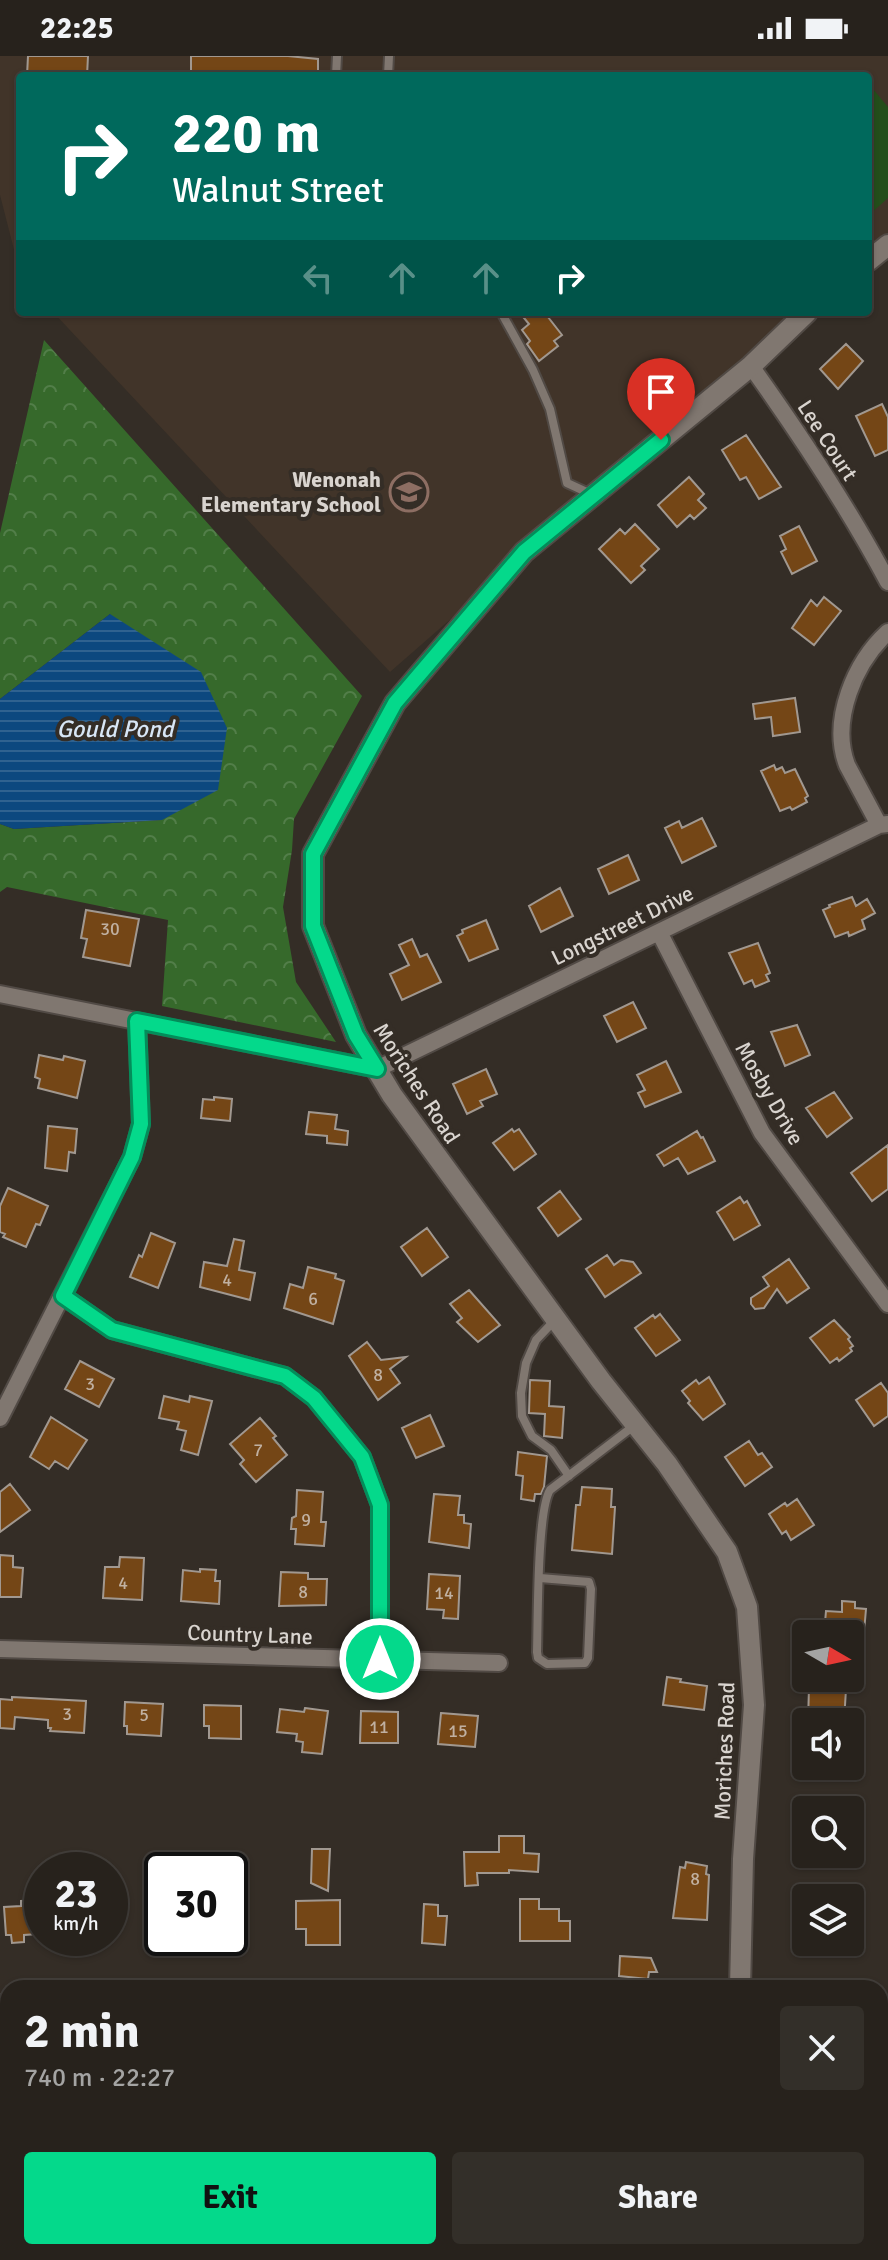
<!DOCTYPE html>
<html lang="en">
<head>
<meta charset="utf-8">
<style>
	body { margin:0; font-family:Signika,sans-serif; background:#332f29; color:#f1f3f6; height:100vh; display:flex; flex-direction:column; font-size:30px; white-space:nowrap }
	* { box-sizing:border-box; margin:0 }
	p { font-size:26px; color:#a4a4a3 }
	.icon { flex:none; width:44px; height:44px; fill:none; stroke:currentColor; stroke-width:2; stroke-linecap:round; stroke-linejoin:round }
	.map { position:relative; flex:1; overflow:hidden }
	.side { position:absolute; left:0px; top:1924px; width:888px; height:280px; display:flex; flex-direction:column; background:#27221c; border-radius:24px 24px 0 0; box-shadow:0 2px 6px #0004,0 0 0 2px #433f3b }
	.side>* { flex:none }
	.banner { position:absolute; left:16px; top:16px; width:856px; height:244px; border-radius:8px; box-shadow:0 2px 6px #0004,0 0 0 2px #433f3b; background:#00695c; color:#fff; overflow:hidden }
	.needle { width:52px; rotate:99deg }
	.buttons { position:absolute; left:792px; top:1564px; display:grid; gap:16px }
	.buttons a { display:grid; place-items:center; width:72px; height:72px; border-radius:8px; background:#27221c; box-shadow:0 2px 6px #0004,0 0 0 2px #433f3b; font-size:40px }
	.speed { position:absolute; left:24px; top:1796px; display:flex; gap:16px; font-size:40px; font-weight:700; text-align:center }
	.speed>* { display:grid; place-content:center; width:104px; height:104px; border-radius:50%; background:#27221c; box-shadow:0 2px 6px #0004,0 0 0 2px #433f3b; line-height:1 }
	.speed small { font-size:20px; font-weight:400 }
	.speed .limit { border:4px solid #111; border-radius:12px; background:#fff; color:#111 }
	.pin { position:absolute; display:grid; place-items:center; width:68px; height:68px; color:#fff; margin:-82px -34px; border-radius:50% 50% 50% 0; rotate:-45deg; box-shadow:0 0 8px #0007 }
	.pin .icon { rotate:45deg }
	.me { position:absolute; width:88px; margin:-44px; rotate:0deg; stroke-linejoin:round; filter:drop-shadow(0 0 6px #0008) }
	.turn { display:flex; align-items:center; gap:28px; height:168px; padding:0 24px; font-size:36px }
	.turn .icon { width:104px; height:104px; stroke-width:2.5 }
	.turn b { display:block; font-size:56px; line-height:68px }
	.lanes { display:flex; align-items:center; height:76px; padding:0 24px; background:#0003; justify-content:center; gap:40px; direction:ltr }
	.lanes .off { opacity:.35 }
	.round { display:grid; place-items:center; flex:none; width:84px; height:84px; border-radius:8px; background:#332f29 }
	.head { display:flex; align-items:center; justify-content:space-between; height:136px; padding:0 24px }
	h1 { font-size:48px; font-weight:800; line-height:60px }
	.action { display:flex; gap:16px; margin-top:auto; padding:16px 24px }
	.action a { flex:1; height:92px; border-radius:8px; background:#04d98b; color:#111; font-size:32px; font-weight:800; line-height:92px; text-align:center }
	.action a+a { background:#332f29; color:#f1f3f6 }
	.status { display:flex; justify-content:space-between; align-items:center; height:56px; padding:0 40px; background:#27221c; direction:ltr }
	.status svg { height:22px; fill:currentColor }
	.map>svg:first-child { display:block }
	.built { fill:#413429 }
	.grass { fill:#244e1b }
	.forest { fill:url(#forest-crowns) }
	.water { fill:url(#water-rules) }
	.building { fill:#744616; stroke:#a19890; stroke-width:2 }
	.lines { fill:none; stroke-linecap:round; stroke-linejoin:round }
	.service-casing { stroke:#514a45; stroke-width:12 }
	.minor-casing { stroke:#514a45; stroke-width:20 }
	.tertiary-casing { stroke:#514a45; stroke-width:24 }
	.service { stroke:#807770; stroke-width:8 }
	.minor { stroke:#807770; stroke-width:16 }
	.tertiary { stroke:#807770; stroke-width:20 }
	.route-casing { stroke:#038d5a; stroke-width:20 }
	.route { stroke:#04d98b; stroke-width:14 }
	.labels { text-anchor:middle; stroke-width:8; stroke-linejoin:round; paint-order:stroke }
	.number-label { font-size:18px; fill:#c0b0a1 }
	.street-label { font-size:22px; fill:#d9d4cf; stroke:#342d26 }
	.poi-label { font-size:22px; font-weight:bold; fill:#d9d4cf; stroke:#342d26; text-anchor:end }
	.water-label { font-size:24px; font-style:italic; fill:#d7e6f6; stroke:#342d26 }
</style>
</head>
<body>
<div class="status"><b>22:25</b><svg viewBox="0 0 49 12"><path d="M0 12V9h3v3zM5 12V6h3v6zM10 12V3h3v9zM15 12V0h3v12zM26 1h20v11H26zM47 4h2v5h-2z"/></svg></div>
<div class="map">
<svg width="888" height="2204" viewBox="0 0 888 2204">
	<defs>
		<pattern id="forest-crowns" width="20" height="18" patternUnits="userSpaceOnUse" patternTransform="scale(2)"><rect width="20" height="18" fill="#36692b"/><path d="M2 6a3 3 0 1 1 6 0M12 15a3 3 0 1 1 6 0" fill="none" stroke="#527e49"/></pattern>
		<pattern id="water-rules" width="6" height="5" patternUnits="userSpaceOnUse" patternTransform="scale(2)"><rect width="6" height="5" fill="#0c487f"/><path d="M0 2.5h6" fill="none" stroke="#2f6290"/></pattern>
	</defs>
	<rect width="100%" height="100%" fill="#342d26"/>
	<path class="built" d="M0,0H888V181L868,199V20H20V217L0,139Z
		M53,256H802L390,616Z"/>
	<path class="grass" d="M868,27L888,51V142L868,160Z"/>
	<path class="forest" d="M44,284L362,640L294,763L292,794L283,851L296,926L336,986L162,950L168,864L7,831L0,836V768L14,773L162,764L110,558L0,643V477Z"/>
	<path class="water" d="M110,558L201,616L227,672L218,734L162,764L14,773L0,768V643Z"/>
	<path class="building" d="M28,0H88L87,20H27Z
		M191,0H288L318,3V20H191Z
		M519,256H544L562,279L554,285L558,290L539,305L527,288L530,285L522,274L529,268Z
		M846,288L863,305L838,333L820,313Z
		M882,348L888,361V394L875,400L856,360Z
		M746,379L781,431L759,443L746,421L740,424L722,394Z
		M689,421L704,438L698,444L706,452L694,463L690,459L677,471L658,449Z
		M635,468L659,493L641,510L645,514L631,527L599,493L620,473L625,478Z
		M799,470L817,505L792,518L781,496L786,493L780,480Z
		M824,541L841,555L814,589L792,572L811,544L817,550Z
		M795,642L800,676L773,680L771,661L755,663L753,648Z
		M774,709L776,714L782,711L785,717L795,713L808,740L805,742L807,746L792,754L790,751L780,755L761,715Z
		M702,762L716,790L682,807L665,772L679,765L682,772Z
		M628,799L639,824L609,838L598,813Z
		M560,832L573,860L541,876L529,850Z
		M852,841L856,850L867,843L875,857L862,864L865,873L849,880L848,876L835,881L823,854L830,851L829,849Z
		M86,854L139,863L130,910L83,901L87,883L81,882Z
		M486,864L498,893L469,905L457,880L463,877L462,874Z
		M412,883L420,901L427,898L441,926L402,944L390,918L409,909L399,889Z
		M758,887L770,917L766,919L769,925L755,931L752,924L744,928L729,897Z
		M633,946L646,972L617,986L604,960Z
		M797,969L810,999L785,1010L771,976Z
		M39,999L63,1004L64,1000L85,1005L77,1042L38,1032L40,1023L35,1021Z
		M666,1005L681,1036L645,1051L638,1037L645,1034L637,1019Z
		M486,1013L497,1038L480,1045L483,1050L467,1058L453,1028Z
		M834,1036L852,1062L827,1081L806,1052Z
		M214,1041L232,1043L230,1065L201,1062L203,1043L214,1044Z
		M309,1056L337,1059L335,1073L348,1075L347,1089L327,1087V1080L306,1078Z
		M48,1070L77,1073L75,1097L69,1096L67,1115L45,1112Z
		M512,1073L514,1076L519,1073L536,1098L514,1114L493,1087Z
		M697,1075L701,1082L703,1081L715,1105L688,1118L678,1102L664,1110L657,1099Z
		M888,1089V1133L872,1145L851,1117Z
		M8,1132L48,1150L40,1169L36,1168L26,1191L3,1181L5,1178L0,1176V1150Z
		M560,1135L581,1163L558,1180L538,1152Z
		M740,1141L744,1147L747,1145L760,1169L734,1184L717,1156Z
		M427,1172L448,1201L422,1220L401,1191Z
		M151,1177L175,1187L158,1232L130,1221L139,1199L142,1201Z
		M234,1183L244,1185L239,1214L255,1217L250,1244L200,1231L204,1206L227,1210Z
		M607,1199L614,1209L621,1204L633,1206L641,1217L605,1241L586,1213Z
		M789,1203L809,1232L787,1247L777,1233L764,1252L755,1253L751,1248V1242L769,1230L763,1221Z
		M308,1211L336,1218L335,1222L344,1225L333,1268L284,1252L290,1228L303,1232Z
		M469,1234L500,1269L478,1286L457,1266L462,1262L450,1248Z
		M660,1258L680,1284L656,1300L635,1272L653,1259L655,1262Z
		M834,1264L850,1281L848,1283L853,1290L850,1292L852,1295L839,1305L837,1302L830,1307L810,1282Z
		M367,1286L381,1304L406,1301L390,1313L400,1327L378,1344L349,1300Z
		M80,1305L114,1323L99,1351L65,1333Z
		M709,1321L725,1348L703,1364L688,1347L690,1345L682,1335L696,1324L699,1328Z
		M530,1324L550,1325L549,1350L564,1351L562,1382L544,1380L545,1358L529,1357Z
		M881,1327L888,1337V1360L874,1370L856,1344Z
		M164,1340L189,1346L190,1340L212,1345L198,1399L181,1394L186,1375L177,1373L179,1366L159,1362Z
		M430,1359L444,1390L416,1402L402,1372Z
		M51,1361L87,1384L68,1413L55,1405L49,1413L30,1401Z
		M260,1362L276,1380L273,1382L287,1399L256,1426L240,1408L244,1404L230,1388Z
		M749,1385L758,1399L762,1397L772,1411L745,1430L725,1401Z
		M518,1396L547,1400L544,1431L541,1438H535L534,1445L521,1443L523,1420L516,1419Z
		M10,1428L30,1454L0,1476V1436Z
		M582,1431L612,1433L611,1451H615L612,1498L572,1494L576,1449H580Z
		M297,1434L323,1436L321,1466H326L324,1490L295,1488L296,1473H291L292,1462L296,1460Z
		M434,1438L460,1440L458,1459H464V1467L471,1468L469,1492L429,1486Z
		M797,1443L814,1469L791,1484L786,1475L782,1478L769,1458L785,1447L787,1450Z
		M0,1499L13,1500V1511L23,1512L21,1541H0Z
		M120,1501L144,1502L142,1544L103,1542L105,1511H119Z
		M200,1513L216,1514L215,1525H220L219,1548L181,1545L183,1514L200,1516Z
		M281,1516L308,1517V1523H327L326,1549L279,1550Z
		M429,1518L460,1520L458,1563L443,1562L444,1554L427,1553Z
		M842,1545L855,1546V1552L866,1553L863,1588H850V1578H824L826,1555L842,1556Z
		M667,1621L681,1623L680,1626L707,1630L704,1654L663,1649Z
		M809,1631L846,1633L844,1666H808Z
		M12,1641L86,1645L84,1677L50,1675L51,1672H48V1664L15,1661L14,1673L0,1672V1643L12,1644Z
		M125,1646L163,1648L161,1680L127,1678V1670H124Z
		M204,1649L241,1650V1683L209,1682V1670H204Z
		M305,1652L328,1655L322,1698L302,1696L303,1686L296,1685L297,1678L277,1676L280,1653L304,1656Z
		M361,1655L398,1656V1687H360Z
		M441,1657L478,1660L475,1691L438,1688Z
		M807,1739L844,1740V1754H806Z
		M499,1780H524V1797L539,1798L538,1816L509,1814V1817H477L478,1829L465,1830L464,1796H499Z
		M312,1793H330L328,1835L311,1827Z
		M686,1806L707,1810L706,1818L709,1819L707,1864L673,1862L680,1811L685,1812Z
		M520,1843H539V1853H559V1865H570V1885H520Z
		M36,1844L38,1878L24,1879V1886L12,1887L11,1879H6L4,1851L21,1850V1845Z
		M340,1844V1889H306V1873H296V1845Z
		M424,1848L438,1849V1860H447L445,1889L422,1887Z
		M620,1900L651,1902L657,1916H649L648,1923L619,1920Z"/>
	<g class="lines">
		<g class="service-casing">
			<path id="service" d="M336,20L337,0
				M388,20L389,0
				M501,256L533,314L550,353L567,427L593,439
				M555,1264L536,1284L526,1307L521,1337L522,1360L532,1380L551,1394L569,1420
				M540,1522L589,1526L591,1533L588,1602L585,1607L547,1608L538,1602L537,1596C538,1565 537,1455 550,1434L635,1369
				M742,2204L744,2196"/>
		</g>
		<g class="minor-casing">
			<path id="minor" d="M751,310C801,380 848,451 888,526
				M879,769L847,709C830,664 855,606 888,576
				M659,876L762,1077L888,1248
				M0,938L377,1013L879,769L888,768
				M63,1240L112,1274L285,1320L314,1342L362,1401L380,1449V1603
				M0,1362L132,1101L141,1068L137,965
				M0,1593L499,1607
				M133,2204L134,2196"/>
		</g>
		<g class="tertiary-casing">
			<path id="tertiary" d="M868,205L888,189
				M740,1932L743,1803L754,1649L747,1551L727,1496L667,1408L601,1325L392,1039L356,979L313,870V798L395,647L524,496L751,310L807,256
				M0,1949L8,1950
				M880,1979L888,1980"/>
		</g>
		<use href="#service" class="service"/>
		<use href="#minor" class="minor"/>
		<use href="#tertiary" class="tertiary"/>
	</g>
	<g class="lines">
		<g class="route-casing">
			<path id="route" d="M380,1603V1449L362,1401L314,1342L285,1320L112,1274L63,1240L132,1101L141,1068L137,965L377,1013L356,979L313,870V798L395,647L524,496L661,384"/>
		</g>
		<use href="#route" class="route"/>
	</g>
	<defs>
		<g id="school-ring" transform="scale(2)"><circle r="9.5" fill="#342d26" stroke="#8d6e63" stroke-width="1.5"/><path d="M0-5L7-2L0 1L-7-2ZM-4 1L0 2.5L4 1V4Q0 6-4 4Z" fill="#8d6e63"/></g>
	</defs>
	<g fill-rule="evenodd">
		<use href="#school-ring" x="409" y="436"/>
	</g>
	<g class="labels">
		<g class="number-label">
			<text x="110" y="879">30</text>
			<text x="227" y="1230">4</text>
			<text x="313" y="1249">6</text>
			<text x="378" y="1325">8</text>
			<text x="90" y="1334">3</text>
			<text x="258" y="1400">7</text>
			<text x="306" y="1470">9</text>
			<text x="123" y="1533">4</text>
			<text x="303" y="1542">8</text>
			<text x="444" y="1543">14</text>
			<text x="67" y="1664">3</text>
			<text x="144" y="1665">5</text>
			<text x="379" y="1677">11</text>
			<text x="458" y="1681">15</text>
			<text x="695" y="1829">8</text>
		</g>
		<g class="street-label">
			<text transform="translate(828 384) rotate(57)" y="8">Lee Court</text>
			<text transform="translate(622 869) rotate(-26)" y="8">Longstreet Drive</text>
			<text transform="translate(417 1027) rotate(57)" y="8">Moriches Road</text>
			<text transform="translate(770 1037) rotate(60)" y="8">Mosby Drive</text>
			<text transform="translate(250 1578) rotate(2)" y="8">Country Lane</text>
			<text transform="translate(724 1695) rotate(-88)" y="8">Moriches Road</text>
		</g>
		<g class="poi-label">
			<text x="381" y="431">Wenonah<tspan x="381" dy="25">Elementary School</tspan></text>
		</g>
		<g class="water-label">
			<text x="115" y="681">Gould Pond</text>
		</g>
	</g>
</svg>
<div class="buttons">
<a><svg class="needle" viewBox="-14 -14 28 28"><path d="M0-13l5 13h-10z" fill="#e53935"/><path d="M0 13l5-13h-10z" fill="#a4a4a3"/></svg></a>
<a><svg class="icon" aria-label="sound" viewBox="0 0 24 24"><path d="M4 9h4l5-4v14l-5-4H4zM17 9q2 3 0 6"/></svg></a>
<a><svg class="icon" aria-label="search" viewBox="0 0 24 24"><circle cx="10" cy="10" r="6"/><path d="M15 15l6 6"/></svg></a>
<a><svg class="icon" aria-label="layers" viewBox="0 0 24 24"><path d="M12 4l9 5-9 5-9-5zM3 14l9 5 9-5"/></svg></a>
</div>
<div class="speed"><div>23<small>km/h</small></div><div class="limit">30</div></div>
<div class="pin" style="left:661px;top:384px;background:#d93025"><svg class="icon" aria-label="arrive" viewBox="0 0 24 24"><path d="M6 21V4h12l-3 4 3 4H6"/></svg></div>
<svg class="me" style="left:380px;top:1603px" viewBox="-20 -20 40 40"><circle r="17" fill="#04d98b" stroke="#fff" stroke-width="3"/><path d="M0-11L8 9 0 5-8 9z" fill="#fff"/></svg>
<div class="banner">
<div class="turn"><svg class="icon" aria-label="right" viewBox="0 0 24 24"><path d="M7 20v-9h11M14 6l5 5-5 5"/></svg><div><b>220 m</b>Walnut Street</div></div>
<div class="lanes"><svg class="icon off" aria-label="left" viewBox="0 0 24 24"><path d="M17 20v-9H6M10 6l-5 5 5 5"/></svg><svg class="icon off" aria-label="ahead" viewBox="0 0 24 24"><path d="M12 20V5M6 11l6-6 6 6"/></svg><svg class="icon off" aria-label="ahead" viewBox="0 0 24 24"><path d="M12 20V5M6 11l6-6 6 6"/></svg><svg class="icon" aria-label="right" viewBox="0 0 24 24"><path d="M7 20v-9h11M14 6l5 5-5 5"/></svg></div>
</div>
<section class="side">
<div class="head"><div><h1>2 min</h1><p>740 m · 22:27</p></div><a class="round"><svg class="icon" aria-label="close" viewBox="0 0 24 24"><path d="M6 6l12 12M18 6L6 18"/></svg></a></div>
<div class="action"><a>Exit</a><a>Share</a></div>
</section>
</div>
</body>
</html>
